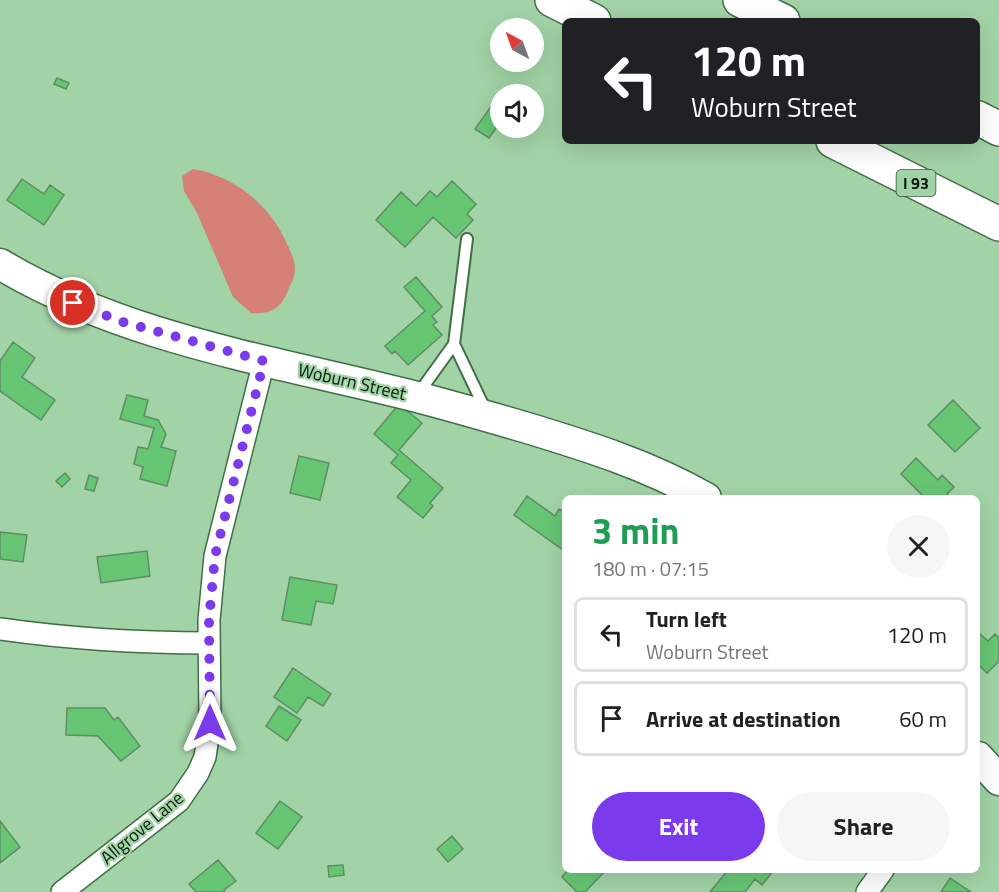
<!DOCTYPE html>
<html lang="en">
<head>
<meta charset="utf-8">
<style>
	body { margin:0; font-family:"Titillium Web",sans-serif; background:#f6f6f6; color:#202124; height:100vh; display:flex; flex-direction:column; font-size:22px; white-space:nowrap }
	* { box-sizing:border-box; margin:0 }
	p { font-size:20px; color:#757577 }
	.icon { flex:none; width:33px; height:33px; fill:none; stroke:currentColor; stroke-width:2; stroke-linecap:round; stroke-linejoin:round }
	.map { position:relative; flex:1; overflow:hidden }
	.drawer { position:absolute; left:562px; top:495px; width:418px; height:378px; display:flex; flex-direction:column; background:#fff; border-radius:9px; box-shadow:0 6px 24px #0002 }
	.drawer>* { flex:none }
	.hud { position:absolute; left:562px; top:18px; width:418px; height:126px; border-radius:9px; box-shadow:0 6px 24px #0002; background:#202124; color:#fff; overflow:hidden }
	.needle { width:39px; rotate:319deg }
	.buttons { position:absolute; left:490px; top:18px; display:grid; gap:12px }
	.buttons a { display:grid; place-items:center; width:54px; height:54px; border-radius:50%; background:#fff; box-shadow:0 6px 24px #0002; font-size:30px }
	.pin { position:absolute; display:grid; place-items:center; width:51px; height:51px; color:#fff; margin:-26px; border:3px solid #fff; border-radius:50%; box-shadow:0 2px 6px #0007 }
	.me { position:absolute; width:66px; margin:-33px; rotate:0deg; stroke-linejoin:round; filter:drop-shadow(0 0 4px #0008) }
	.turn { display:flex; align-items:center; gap:21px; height:126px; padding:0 30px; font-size:27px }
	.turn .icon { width:78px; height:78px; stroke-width:2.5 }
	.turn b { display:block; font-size:42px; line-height:51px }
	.round { display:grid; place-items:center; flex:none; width:63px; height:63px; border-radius:32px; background:#f6f6f6 }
	.head { display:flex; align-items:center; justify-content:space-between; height:102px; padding:0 30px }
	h1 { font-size:36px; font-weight:700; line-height:45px; color:#1e9e55 }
	.primary-button { display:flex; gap:12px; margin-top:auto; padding:12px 30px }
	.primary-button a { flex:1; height:69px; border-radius:36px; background:#7c3aed; color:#fff; font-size:24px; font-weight:700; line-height:69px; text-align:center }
	.primary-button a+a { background:#f6f6f6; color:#202124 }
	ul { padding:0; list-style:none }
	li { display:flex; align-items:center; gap:18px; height:75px; margin:0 12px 9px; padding:0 18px; border:3px solid #e0e0e0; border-radius:9px }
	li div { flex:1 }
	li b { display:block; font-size:22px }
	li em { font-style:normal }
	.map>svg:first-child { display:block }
	.green { fill:#d58177 }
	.building { fill:#67c674; stroke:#5f8d64; stroke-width:1.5 }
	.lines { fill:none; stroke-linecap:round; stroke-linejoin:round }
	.lane-casing { stroke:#416e46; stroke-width:14 }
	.street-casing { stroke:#416e46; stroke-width:24 }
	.secondary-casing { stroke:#416e46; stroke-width:33 }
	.highway-casing { stroke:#416e46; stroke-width:36 }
	.lane { stroke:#fff; stroke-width:10 }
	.street { stroke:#fff; stroke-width:21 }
	.secondary { stroke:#fff; stroke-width:30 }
	.highway { stroke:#fff; stroke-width:33 }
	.route { stroke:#7c3aed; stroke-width:10; stroke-dasharray:0 18 }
	.labels { text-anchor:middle; stroke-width:4.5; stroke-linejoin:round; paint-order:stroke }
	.shield { fill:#a2d3a6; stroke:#37533a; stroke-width:1.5 }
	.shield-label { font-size:16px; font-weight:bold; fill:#091c0c }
	.street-label { font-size:18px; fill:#091c0c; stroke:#a2d3a6 }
</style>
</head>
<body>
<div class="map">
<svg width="999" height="892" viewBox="0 0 999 892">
	<rect width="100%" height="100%" fill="#a2d3a6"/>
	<path class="green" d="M193,169C235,176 271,206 287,244C292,254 297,264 294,276C293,281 289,287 287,293C279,310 270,314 251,313L233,297L197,213L184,191L182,176Z"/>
	<path class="building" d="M57,78L69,83L66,89L54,84Z
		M497,98L501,101V121L489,138L475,129Z
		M22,179L44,194L50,185L64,195L44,225L7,200Z
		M452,181L476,204L467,214L473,220L456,238L433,217L405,247L376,220L401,192L416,206L430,191L437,197Z
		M416,277L442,307L432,316L437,322L433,325L442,335L408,365L395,351L392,354L385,346L425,311L404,287Z
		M13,342L35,358L22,377L55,400L41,420L0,391V361Z
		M127,395L148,400L144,416L158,420L166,434L161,447L176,451L167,486L140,479L143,467L134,464L138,447L148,449L154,428L120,419Z
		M953,400L980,428L955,452L928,425Z
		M399,404L422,423L399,450L443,488L430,503L433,506L423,518L397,497L411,480L391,463L398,455L374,434Z
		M299,456L329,463L320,500L290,493Z
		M916,458L938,480L942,475L954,487L947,494L951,498H922L923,496L901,474Z
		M65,473L70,479L62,487L56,481Z
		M89,475L98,478L94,491L85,489Z
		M527,496L555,516L559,509L566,513V552L514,515Z
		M0,532L27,535L23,562L0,559Z
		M147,551L150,576L101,583L97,557Z
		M290,577L337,585L333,604L316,601L311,625L282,620Z
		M978,632L988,641L995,634L999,638V661L987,673L978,664Z
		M293,668L331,694L323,706L308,697L297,713L274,697Z
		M279,706L301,720L287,741L266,726Z
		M67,708H105L114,720L118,717L140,746L121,761L98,736L66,735Z
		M280,801L302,817L278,849L256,833Z
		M0,821L20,847L0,863Z
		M452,836L463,849L448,862L437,849Z
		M218,860L236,881L224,890L225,892H196L189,884Z
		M343,865L344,875L329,877L328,866Z
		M568,870H606L585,892H577L562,877Z
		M728,870H774L762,885L755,879L745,892H710Z
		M950,878L971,892H941Z"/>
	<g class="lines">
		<g class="lane-casing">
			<path id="lane" d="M467,239L454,344L486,411
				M418,394L454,344"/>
		</g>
		<g class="street-casing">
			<path id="street" d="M0,629C70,639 138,643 209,643
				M62,892L179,801L198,773L205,757L210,723L209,620L215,556L264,361
				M867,892L883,870"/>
		</g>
		<g class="secondary-casing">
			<path id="secondary" d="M0,264C120,336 262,359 397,392C439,402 482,415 524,427C587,446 648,465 706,498
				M978,757L999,780"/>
		</g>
		<g class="highway-casing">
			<path id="highway" d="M552,0L594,21
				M740,0L783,21
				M978,118L999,129
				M833,141L999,224"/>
		</g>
		<use href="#lane" class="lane"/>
		<use href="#street" class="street"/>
		<use href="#secondary" class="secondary"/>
		<use href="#highway" class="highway"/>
	</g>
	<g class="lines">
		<path class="route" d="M73,303L123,322L264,361L215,556L209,620L210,723"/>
	</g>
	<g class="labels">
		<rect class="shield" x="896.5" y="170" width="39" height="26" rx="4.5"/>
		<g class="shield-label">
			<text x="916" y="189">I 93</text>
		</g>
		<g class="street-label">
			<text transform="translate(352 382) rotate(13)" y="6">Woburn Street</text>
			<text transform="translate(142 828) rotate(-40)" y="6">Allgrove Lane</text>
		</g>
	</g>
</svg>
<div class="buttons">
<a><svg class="needle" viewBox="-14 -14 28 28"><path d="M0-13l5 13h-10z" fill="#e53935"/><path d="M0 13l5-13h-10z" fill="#757577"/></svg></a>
<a><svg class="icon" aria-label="sound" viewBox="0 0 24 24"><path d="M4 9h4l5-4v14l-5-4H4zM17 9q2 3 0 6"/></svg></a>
</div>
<div class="pin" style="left:73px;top:303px;background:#d93025"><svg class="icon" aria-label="arrive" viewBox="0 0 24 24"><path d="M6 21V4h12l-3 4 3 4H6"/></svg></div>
<svg class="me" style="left:210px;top:723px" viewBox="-20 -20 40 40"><path d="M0-17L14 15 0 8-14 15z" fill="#7c3aed" stroke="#fff" stroke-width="4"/></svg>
<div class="hud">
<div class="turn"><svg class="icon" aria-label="left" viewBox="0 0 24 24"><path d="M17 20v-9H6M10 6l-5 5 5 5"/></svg><div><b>120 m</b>Woburn Street</div></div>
</div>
<section class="drawer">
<div class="head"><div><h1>3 min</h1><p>180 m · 07:15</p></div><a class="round"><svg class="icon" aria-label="close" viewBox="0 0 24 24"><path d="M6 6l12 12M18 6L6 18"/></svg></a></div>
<ul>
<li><svg class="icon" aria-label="left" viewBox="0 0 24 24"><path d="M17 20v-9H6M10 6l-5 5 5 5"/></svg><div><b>Turn left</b><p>Woburn Street</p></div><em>120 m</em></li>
<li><svg class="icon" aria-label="arrive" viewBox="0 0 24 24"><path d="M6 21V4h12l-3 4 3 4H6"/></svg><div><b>Arrive at destination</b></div><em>60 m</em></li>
</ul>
<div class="primary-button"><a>Exit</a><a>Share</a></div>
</section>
</div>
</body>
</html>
